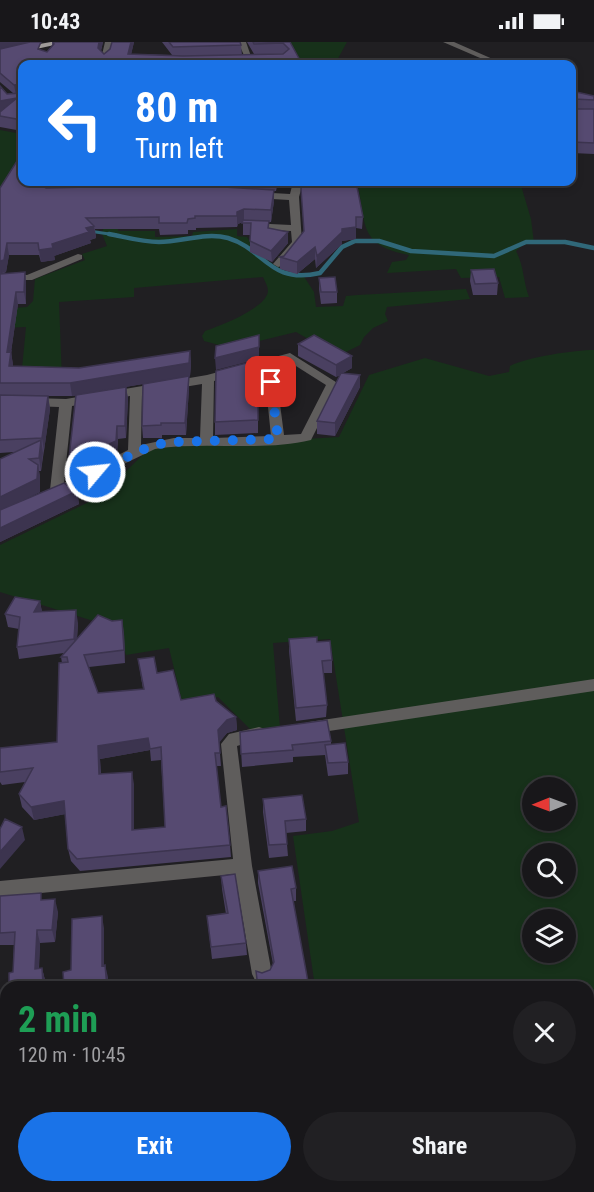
<!DOCTYPE html>
<html lang="en">
<head>
<meta charset="utf-8">
<style>
	body { margin:0; font-family:"Roboto Condensed",sans-serif; background:#212023; color:#f1f3f6; height:100vh; display:flex; flex-direction:column; font-size:22px; white-space:nowrap }
	* { box-sizing:border-box; margin:0 }
	p { font-size:20px; color:#9f9fa2 }
	.icon { flex:none; width:33px; height:33px; fill:none; stroke:currentColor; stroke-width:2; stroke-linecap:round; stroke-linejoin:round }
	.map { position:relative; flex:1; overflow:hidden }
	.sheet { position:absolute; left:0px; top:939px; width:594px; height:212px; display:flex; flex-direction:column; background:#18171a; border-radius:18px 18px 0 0; box-shadow:0 3px 9px #0003,0 0 0 2px #363639 }
	.sheet>* { flex:none }
	.guide { position:absolute; left:18px; top:18px; width:558px; height:126px; border-radius:12px; box-shadow:0 3px 9px #0003,0 0 0 2px #363639; background:#1a73e8; color:#fff; overflow:hidden }
	.needle { width:39px; rotate:269deg }
	.fabs { position:absolute; left:522px; top:735px; display:grid; gap:12px }
	.fabs a { display:grid; place-items:center; width:54px; height:54px; border-radius:50%; background:#18171a; box-shadow:0 3px 9px #0003,0 0 0 2px #363639; font-size:30px }
	.pin { position:absolute; display:grid; place-items:center; width:51px; height:51px; color:#fff; margin:-26px; border-radius:12px; box-shadow:0 3px 9px #0006 }
	.me { position:absolute; width:66px; margin:-33px; rotate:62deg; stroke-linejoin:round; filter:drop-shadow(0 0 4px #0008) }
	.turn { display:flex; align-items:center; gap:21px; height:126px; padding:0 18px; font-size:27px }
	.turn .icon { width:78px; height:78px; stroke-width:2.5 }
	.turn b { display:block; font-size:42px; line-height:51px }
	.round { display:grid; place-items:center; flex:none; width:63px; height:63px; border-radius:32px; background:#212023 }
	.head { display:flex; align-items:center; justify-content:space-between; height:102px; padding:0 18px }
	h1 { font-size:36px; font-weight:700; line-height:45px; color:#1e9e55 }
	.action { display:flex; gap:12px; margin-top:auto; padding:12px 18px }
	.action a { flex:1; height:69px; border-radius:36px; background:#1a73e8; color:#fff; font-size:24px; font-weight:700; line-height:69px; text-align:center }
	.action a+a { background:#212023; color:#f1f3f6 }
	.status { display:flex; justify-content:space-between; align-items:center; height:42px; padding:0 30px; background:#18171a; direction:ltr }
	.status svg { height:16px; fill:currentColor }
	.map>svg:first-child { display:block }
	.green { fill:#17311a; fill-rule:evenodd }
	.lines { fill:none; stroke-linecap:round; stroke-linejoin:round }
	.stream-far1 { stroke:#306879; stroke-width:3 }
	.stream { stroke:#306879; stroke-width:4.5 }
	.minor { fill:#5f5d5c; fill-rule:evenodd }
	.major { fill:#9f9b99; fill-rule:evenodd }
	.wall { fill:#4a4061; fill-rule:evenodd }
	.shaded-wall { fill:#3c344f }
	.building { fill:#564a71; stroke:#3c344f; stroke-width:1.5; fill-rule:evenodd }
	.route { stroke:#1a73e8; stroke-width:10; stroke-dasharray:0 18 }
</style>
</head>
<body>
<div class="status"><b>10:43</b><svg viewBox="0 0 49 12"><path d="M0 12V9h3v3zM5 12V6h3v6zM10 12V3h3v9zM15 12V0h3v12zM26 1h20v11H26zM47 4h2v5h-2z"/></svg></div>
<div class="map">
<svg width="594" height="1150" viewBox="0 0 594 1150">
	<rect width="100%" height="100%" fill="#201f22"/>
	<path class="green" d="M273,0H347L335,22H290Z
		M0,88L22,92V113L0,150Z
		M42,140H125L124,145L47,147Z
		M357,140H520L531,177L534,201L523,203L516,209C524,224 523,239 529,255L505,256L499,235L461,236L456,227L387,231L392,220L406,218L409,213C357,203 367,182 357,140Z
		M105,178L118,186V189H155V195L192,194L193,190L237,187V194L247,195C262,217 276,228 303,233L314,250L316,265L343,264L346,254L358,253L466,247L470,257L387,265L385,272L388,279L373,286L364,295L360,303L338,314L296,290L222,308L219,303L204,299L202,294L205,289C220,284 267,266 268,249C268,244 265,240 263,235L134,246V255L59,260L62,338L21,337L26,285L0,286V267L27,265L33,259L35,237L85,218L82,212L107,204L102,192Z
		M594,308V1150H0V1106L6,1105V1144H588V945H315L293,794L332,789L359,780L330,597L273,601L280,686L250,687L218,655L183,663L169,606L126,613L116,586L0,550V503L99,455L150,406L339,395L369,333L425,316L489,334L509,330L510,324C527,315 575,308 594,308ZM532,746H566V778H532ZM532,812H566V844H532ZM532,878H566V910H532Z"/>
	<g class="lines">
		<path class="stream-far1" d="M89,189L116,193"/>
		<path class="stream" d="M109,192C125,195 142,200 159,200C182,200 205,190 228,196C265,207 269,243 320,231L342,205L355,199H379L411,209L494,214L526,200H565L594,206"/>
		<path class="minor" d="M105,0H113L109,17L105,20L101,17Z
			M238,0H246L253,20H247Z
			M443,0H454L504,22H494Z
			M293,140H303L299,155L302,201L282,224L278,225L273,222L292,200L291,189L251,187L246,184L251,181L291,183L289,158L255,156L250,153L255,150L290,152Z
			M78,212L82,213V217L32,238H0V232L27,233Z
			M290,311L339,342L311,398C261,410 206,399 155,407L51,457L44,453L50,448L59,365L0,363V355L66,357L207,333ZM288,319L326,343L301,392L284,393L275,323ZM264,326L271,394L213,396L214,339ZM202,342L200,396H174L141,403L142,352ZM130,354L128,408L64,441L72,364Z
			M594,637V649L309,692L303,690L301,686L303,682L309,680Z
			M259,685L265,687L267,691L265,695L237,704L252,824L272,932L269,938L262,941L255,938L252,932L235,832L0,855V839L233,817L221,702L229,692Z
			M6,1014V1034L0,1035V1015Z"/>
		<path class="major" d="M51,0H68L0,15V9Z"/>
	</g>
	<path class="wall" d="M0,0L47,10L52,3V0H103L101,9L104,12L110,7L112,0H134L131,12L172,13L162,0H240L241,3L242,13L254,12L247,0H290L302,22H22V89L0,85V44L7,52L13,51L0,40Z
		M572,49L594,54V112L572,111Z
		M36,140L34,142L46,146L131,144L137,140H278L276,149H274V159L271,180H269V186L288,190V201L272,220L250,210V193H243V180L238,182L237,185L196,186V188H188V192L160,193L159,187H95L96,196L90,198L91,201L54,214L55,218L41,220L39,213H9L6,230L2,232L25,230L26,243V262H18L11,310L13,324L79,326L190,309L191,322L190,334L72,354H25H48L50,367L41,429H39L40,435V450L15,462L77,449L79,462L0,500L14,410L0,411V146Z
		M357,145L363,175L362,187L356,186V197L342,199V202L316,226L315,217L297,232L280,227V215L284,214L304,190L301,147Z
		M471,228L498,241L497,253H473L470,239Z
		M319,236L337,250V261L321,262L319,247Z
		M298,302L352,314V326L343,331L360,333V345L335,394L317,392V379L340,333L336,335L298,314Z
		M258,318V391L215,393V380Z
		M126,345L128,357L126,396L118,397L117,411L109,415L92,416L91,424L83,428L70,429L69,416Z
		M189,346L186,393H162V396H143L142,384Z
		M40,559L42,570L78,581L77,597L124,591L125,621L89,625L98,651L143,647L138,617L157,631L181,658L216,659L236,675L237,688L227,691L219,700L221,724H216L221,765L230,803L231,815L80,829L71,819L68,807L65,772L34,778L22,765L19,752L25,740L2,743L0,740V706L57,700L62,621L61,615L64,611L19,617L17,605L19,587L8,585L5,572ZM150,708L151,719L161,718L165,785L134,788V742L101,732L100,717Z
		M289,597L317,600L332,618V631H323L327,663L326,675L296,679L289,609Z
		M240,690L331,699V702L348,720V732L328,734L325,713L293,715V720L242,725Z
		M263,757L306,777V789L286,791L288,814L269,816L263,770Z
		M258,829L296,846V859H293L309,945H257L256,929L262,931L270,928L273,922L258,841Z
		M221,834L246,901L247,913L212,917L207,874L226,872L222,847Z
		M0,854L43,858L58,870L55,900L40,901L39,927L42,926L45,938V945H9L13,930L14,903H0Z
		M6,1030V1104L0,1105V1031Z"/>
	<path class="shaded-wall" d="M0,0H37L0,7Z
		M99,0H103L99,16L98,6Z
		M131,0H134L129,22L128,12Z
		M22,42V52L16,53L14,43Z
		M17,56L0,70V59Z
		M27,140H36L27,154L25,143Z
		M217,140H225V146Z
		M274,148V159L271,180V168Z
		M244,167V179L238,182L237,185V170Z
		M94,184L96,196L90,198L91,201L54,214L52,202L86,186Z
		M356,185V197L342,199V187Z
		M288,190V201L272,220L271,209Z
		M342,190V202L316,226L317,214Z
		M7,201L9,213L6,230L2,231L3,240L0,231V219Z
		M315,205V217L297,232V220Z
		M53,206L55,218L41,220L39,208Z
		M25,230L26,243V262L24,250Z
		M16,250L18,262L11,310L13,322L11,337L7,310Z
		M259,293V317L216,328L215,316Z
		M190,309L191,322L190,334L72,354L70,341Z
		M352,314V326L336,335V323Z
		M360,333V345L335,394V381Z
		M189,334V346L186,393L185,381Z
		M126,345L128,357L126,396L125,384Z
		M48,354L50,367L44,409L42,396Z
		M117,384L118,397L117,411L109,415L107,403Z
		M41,398L43,411L41,429L39,416Z
		M90,403L92,416L91,424L83,428L81,416Z
		M38,423L40,435V450L0,469V455Z
		M77,449L79,462L0,500V486Z
		M40,559L42,572L34,570Z
		M76,568L78,581L76,610L74,597Z
		M122,578L124,591L125,621L124,608Z
		M236,675L237,688L227,691L219,701L218,688L227,678Z
		M148,696L150,708L100,717L101,745L99,732L98,704Z
		M132,730L134,742V800L132,788Z
		M64,759L66,772L34,778L31,765Z
		M22,785L25,798L0,827V810Z
		M55,857L58,870L55,900L52,888Z
		M102,874L104,886V936L102,924Z
		M37,888L40,901L38,939L35,927Z
		M105,923L108,935V945H107Z
		M42,926L45,938V945H43V942Z
		M2,1000L6,1012L0,1013V1001Z"/>
	<path class="building" d="M30,0H41L38,7L47,10L54,2L53,0H99L98,6L104,12L110,7L112,0H131L128,12L183,14L283,12L289,7L283,1L254,2L253,0H290L302,22H22V78L0,74V70L17,56L0,59V44L7,52L22,51V42L14,43L0,31V7Z
		M169,0H240L241,3L173,5Z
		M572,49L594,54V58L574,57L572,65Z
		M572,65L574,67H594V101L572,100Z
		M22,111V140H27L25,143L40,142L46,146L131,144L137,140H218L224,145L274,148L271,168L244,167L237,170V174H195V176L188,177L187,181H159V175L86,176L94,184L86,186L89,190L52,202L53,206L39,208L38,201H7L4,218L0,219V146Z
		M302,140H357V145L363,175H356V185L342,187V190L317,214L315,205L297,220L280,215L284,214L304,189L301,147Z
		M243,178L269,179L268,186L288,190L271,209L250,199L251,181H242Z
		M494,227L498,241L475,242L471,228Z
		M0,228H1L0,232L25,230L24,250H16L7,310L11,309L9,324L79,326L190,309L189,321L70,341H0Z
		M335,235L337,250H321L319,236Z
		M259,293V305L215,316L216,304Z
		M314,293L352,314L336,323L298,302Z
		M258,318V378L215,380L216,329Z
		M341,331L360,333L335,381L317,379Z
		M189,334L185,381H161V383L142,384L143,342Z
		M126,345L125,384H117L116,399L107,403H90L89,412L81,416H69L76,353Z
		M0,353L48,354L42,396L0,398Z
		M41,398L39,416L29,417L38,423L37,437L0,455V417Z
		M64,441L77,449L0,486V468Z
		M15,555L40,559L34,570L76,568L74,597L17,605L20,575L5,572Z
		M98,573L112,579L122,578L124,608L84,613L98,651L144,647L138,617L154,615L157,631L173,628L181,658L214,652L216,659L236,675L227,678L218,688L220,711H215L221,765L226,764L230,803L77,817L68,807L64,759L31,765L19,752L33,726L0,730V706L57,700L59,621L68,620L67,615H61ZM148,696L150,707L161,705L165,785L132,788V730L99,732L98,704Z
		M317,595V600L330,599L332,618L322,619L327,663L296,666L289,597Z
		M327,678L331,699L292,703L293,708L241,712L240,690Z
		M345,701L348,720L328,721L325,703Z
		M302,753L306,777L285,779L287,802L269,803L263,757Z
		M5,777L22,785L0,810V787Z
		M292,824L296,846L291,847L309,945H258L256,929L262,931L270,928L274,920L258,829Z
		M235,832L246,901L211,905L207,874L228,871L221,834Z
		M41,851V858L55,857L52,888H37L35,927L42,926L43,942L20,945H9V931L13,930L15,890L0,891V854Z
		M102,874V924L105,923L107,945H64L63,930L71,928L72,877Z
		M6,980V1006H5L2,1000L0,1001V981Z
		M6,1030V1092L0,1093V1031Z"/>
	<g class="lines">
		<path class="route" d="M95,430L153,403L174,400L278,397L271,340"/>
	</g>
</svg>
<div class="fabs">
<a><svg class="needle" viewBox="-14 -14 28 28"><path d="M0-13l5 13h-10z" fill="#e53935"/><path d="M0 13l5-13h-10z" fill="#9f9fa2"/></svg></a>
<a><svg class="icon" aria-label="search" viewBox="0 0 24 24"><circle cx="10" cy="10" r="6"/><path d="M15 15l6 6"/></svg></a>
<a><svg class="icon" aria-label="layers" viewBox="0 0 24 24"><path d="M12 4l9 5-9 5-9-5zM3 14l9 5 9-5"/></svg></a>
</div>
<div class="pin" style="left:271px;top:340px;background:#d93025"><svg class="icon" aria-label="arrive" viewBox="0 0 24 24"><path d="M6 21V4h12l-3 4 3 4H6"/></svg></div>
<svg class="me" style="left:95px;top:430px" viewBox="-20 -20 40 40"><circle r="17" fill="#1a73e8" stroke="#fff" stroke-width="3"/><path d="M0-11L8 9 0 5-8 9z" fill="#fff"/></svg>
<div class="guide">
<div class="turn"><svg class="icon" aria-label="left" viewBox="0 0 24 24"><path d="M17 20v-9H6M10 6l-5 5 5 5"/></svg><div><b>80 m</b>Turn left</div></div>
</div>
<section class="sheet">
<div class="head"><div><h1>2 min</h1><p>120 m · 10:45</p></div><a class="round"><svg class="icon" aria-label="close" viewBox="0 0 24 24"><path d="M6 6l12 12M18 6L6 18"/></svg></a></div>
<div class="action"><a>Exit</a><a>Share</a></div>
</section>
</div>
</body>
</html>
